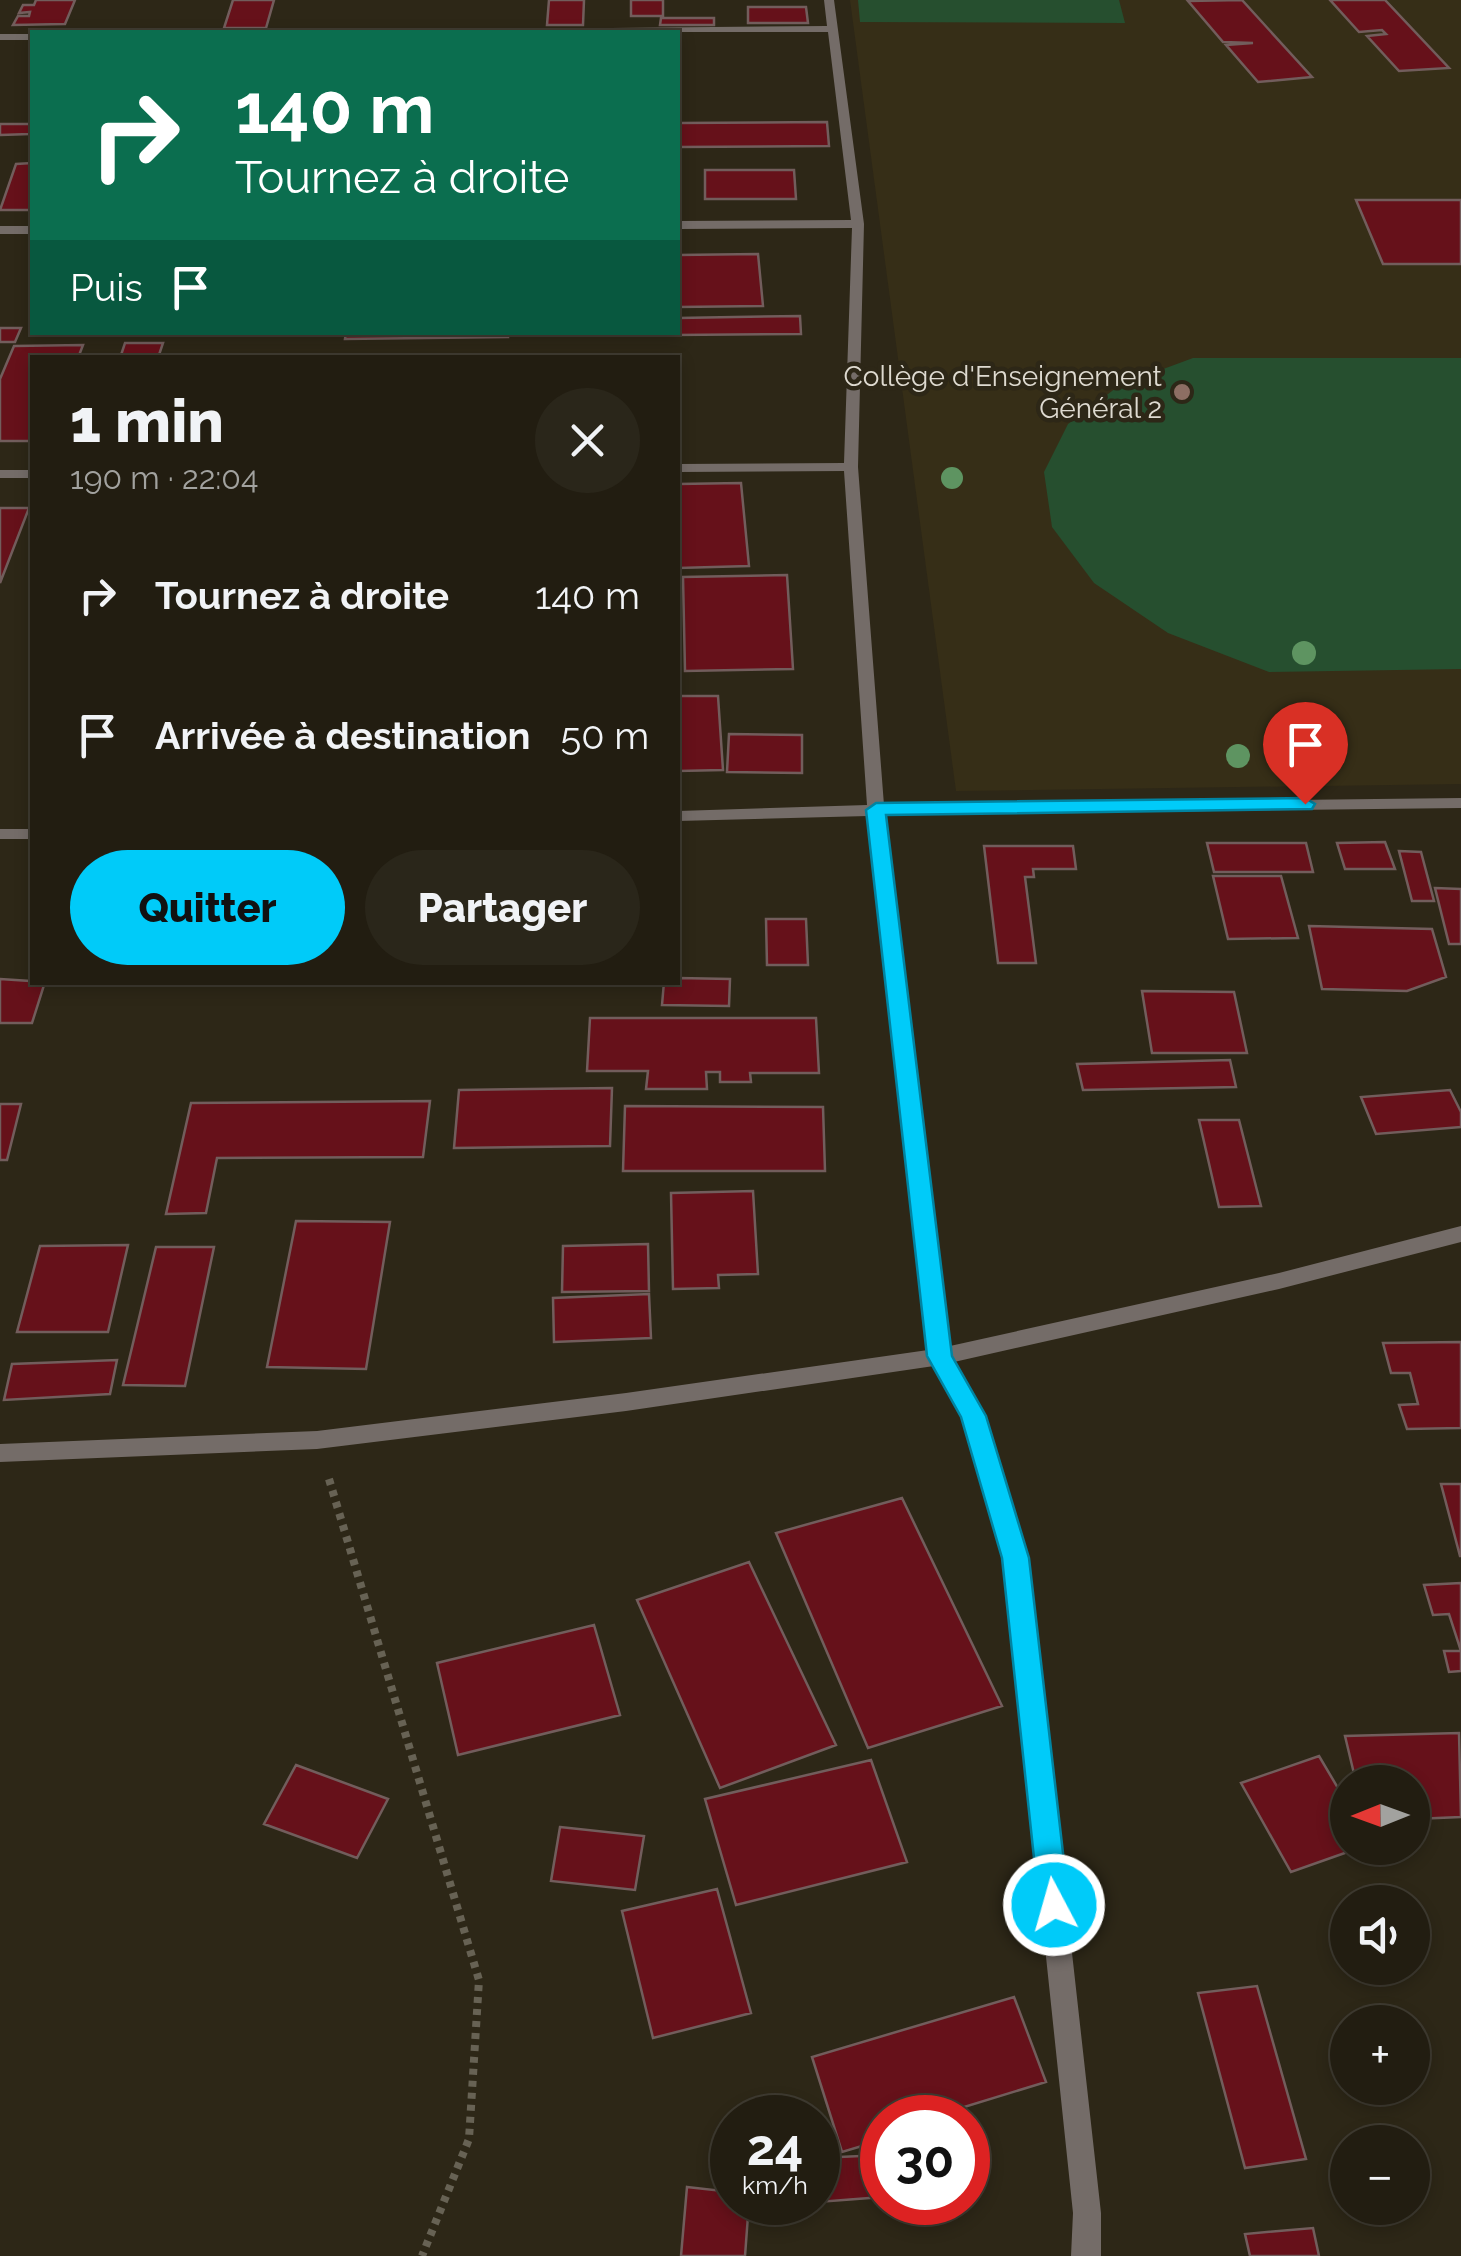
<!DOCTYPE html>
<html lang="fr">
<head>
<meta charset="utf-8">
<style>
	body { margin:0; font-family:Raleway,sans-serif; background:#2a261a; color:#f1f3f6; height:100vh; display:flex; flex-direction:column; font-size:38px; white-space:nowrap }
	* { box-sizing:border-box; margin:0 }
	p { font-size:32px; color:#a2a29f }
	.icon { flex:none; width:55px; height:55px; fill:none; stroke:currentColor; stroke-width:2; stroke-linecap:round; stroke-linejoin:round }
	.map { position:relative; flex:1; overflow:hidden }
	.panel { position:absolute; left:30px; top:355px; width:650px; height:630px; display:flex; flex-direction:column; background:#221d11; border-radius:0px; box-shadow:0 5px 15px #0003,0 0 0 2px #3f3b31 }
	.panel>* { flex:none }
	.banner { position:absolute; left:30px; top:30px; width:650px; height:305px; border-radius:0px; box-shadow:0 5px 15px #0003,0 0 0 2px #3f3b31; background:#0b6e4f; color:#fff; overflow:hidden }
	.needle { width:65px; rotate:269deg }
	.tools { position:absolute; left:1330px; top:1765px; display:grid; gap:20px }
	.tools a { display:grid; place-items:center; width:100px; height:100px; border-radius:50%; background:#221d11; box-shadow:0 5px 15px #0003,0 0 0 2px #3f3b31; font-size:50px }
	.speed { position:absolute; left:710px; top:2095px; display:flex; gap:20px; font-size:50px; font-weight:700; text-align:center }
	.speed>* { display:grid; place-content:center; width:130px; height:130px; border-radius:50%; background:#221d11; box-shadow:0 5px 15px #0003,0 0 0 2px #3f3b31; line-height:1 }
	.speed small { font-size:25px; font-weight:400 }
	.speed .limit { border:15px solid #d22; background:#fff; color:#111 }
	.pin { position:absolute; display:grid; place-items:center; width:85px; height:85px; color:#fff; margin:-102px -42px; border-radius:50% 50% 50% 0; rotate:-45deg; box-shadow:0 0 10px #0007 }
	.pin .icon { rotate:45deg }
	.me { position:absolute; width:110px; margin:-55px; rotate:354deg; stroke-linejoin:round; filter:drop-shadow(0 0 8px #0008) }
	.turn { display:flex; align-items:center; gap:35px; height:210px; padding:0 40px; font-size:45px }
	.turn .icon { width:130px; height:130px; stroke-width:2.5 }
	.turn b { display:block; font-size:70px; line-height:85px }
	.then { display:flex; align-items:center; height:95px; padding:0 40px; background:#0003; gap:20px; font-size:38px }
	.round { display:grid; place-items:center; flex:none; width:105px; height:105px; border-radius:52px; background:#2a261a }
	.headline { display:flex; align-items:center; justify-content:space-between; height:170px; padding:0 40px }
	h1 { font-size:60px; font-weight:800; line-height:75px }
	.button { display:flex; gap:20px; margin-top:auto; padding:20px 40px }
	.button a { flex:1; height:115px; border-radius:60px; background:#00cbf9; color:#111; font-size:40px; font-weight:800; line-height:115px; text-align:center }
	.button a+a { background:#2a261a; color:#f1f3f6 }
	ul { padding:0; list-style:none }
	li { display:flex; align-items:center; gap:30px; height:140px; padding:0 40px }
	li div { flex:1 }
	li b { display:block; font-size:38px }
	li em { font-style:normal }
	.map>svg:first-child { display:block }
	.built { fill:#362e17 }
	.green { fill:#264f2f }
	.building { fill:#66111a; stroke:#725d5c; stroke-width:2.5 }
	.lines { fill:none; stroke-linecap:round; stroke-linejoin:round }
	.path { stroke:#676254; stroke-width:8; stroke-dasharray:6 6; stroke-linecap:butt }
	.minor { fill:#746c68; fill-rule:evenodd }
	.tree { fill:#5e9461 }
	.route { fill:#00cbf9; stroke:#0084a2; stroke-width:2.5 }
	.education-dot { fill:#8d6e63; stroke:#2d2717; stroke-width:4 }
	.labels { text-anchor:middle; stroke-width:9; stroke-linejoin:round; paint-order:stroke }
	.far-poi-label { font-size:28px; fill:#dedad0; stroke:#2d2717; text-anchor:end }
</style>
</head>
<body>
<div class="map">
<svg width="1461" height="2256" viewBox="0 0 1461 2256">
	<rect width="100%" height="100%" fill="#2d2717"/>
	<path class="built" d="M850,0H1461V784L956,791Z"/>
	<path class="green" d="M858,0H1119L1125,23L860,22Z
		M1193,358H1461V669L1269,672L1168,633L1094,583L1052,527L1044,472L1068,424L1120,385Z"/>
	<path class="building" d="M36,0H75L65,24L13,25L18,16H29L30,12L19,13L23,5H34Z
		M233,0H274L266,28H224Z
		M549,0H584L583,25H547Z
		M631,0H663V16H631Z
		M1242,0L1312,77L1258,82L1226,45L1253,43L1223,42L1188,1Z
		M1330,0H1385L1449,68L1399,71L1367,36L1386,34L1382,30L1359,32Z
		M748,7H806L808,23H748Z
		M661,18H714V25H660Z
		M827,122L829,146L678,147V123Z
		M0,124H32V129L30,134L0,135Z
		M32,163V210H0L16,164Z
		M705,170H794L796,199H705Z
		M1356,200H1461V264H1383Z
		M758,254L763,306L678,307V255Z
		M800,316L801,334L674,335L678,318Z
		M0,328H21L15,342H0Z
		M346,332H508V337L345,339Z
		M125,343H163L158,358H120Z
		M83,345L78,358H32V441H0V379L14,346Z
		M741,483L749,566L678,568V484Z
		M0,508H29L0,583Z
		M787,575L793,669L685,671L683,577Z
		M678,696H718L723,770L678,771Z
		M729,734L802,735V773L727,772Z
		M1385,842L1395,869H1345L1337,843Z
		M1207,843H1306L1313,872H1214Z
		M984,846H1073L1076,869H1033L1034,877H1025L1036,963H998Z
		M1399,851L1421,852L1434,901H1412Z
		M1213,876H1281L1298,938L1228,939Z
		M1435,888L1461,889V944H1449Z
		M766,919H806L808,965H767Z
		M1309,926L1432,929L1446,977L1407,991L1322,989Z
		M678,978L730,979L729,1006L662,1005L664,982H678Z
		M0,979L45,982L32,1023H0Z
		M1142,991L1234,992L1247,1053H1152Z
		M590,1018H816L819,1073H750L751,1082H720V1072H706L707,1089H646L648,1071H587Z
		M1230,1060L1236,1087L1083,1090L1077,1064Z
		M612,1088L610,1146L454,1148L459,1090Z
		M1450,1090L1461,1112V1127L1376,1134L1361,1097Z
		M430,1101L423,1157L217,1158L206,1213L166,1214L191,1103Z
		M0,1104H21L7,1160H0Z
		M625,1106L823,1107L825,1171H623Z
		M1199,1120H1239L1261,1206L1219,1207Z
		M753,1191L758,1274L718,1275L719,1288L673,1289L671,1193Z
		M296,1221L390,1222L366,1369L267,1367Z
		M648,1244L649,1291L562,1292L563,1246Z
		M128,1245L108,1332H17L40,1246Z
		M156,1247H214L185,1386L123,1385Z
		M649,1294L651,1338L554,1342L553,1298Z
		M1461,1342V1428L1407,1429L1399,1405L1418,1404L1410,1373H1391L1383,1343Z
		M117,1360L110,1394L4,1400L12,1364Z
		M1441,1484H1461V1556H1460Z
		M902,1498L1002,1706L868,1748L776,1533Z
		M749,1562L836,1745L720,1788L637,1600Z
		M1461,1583V1671L1449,1672L1444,1651H1461L1449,1614L1433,1615L1424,1585Z
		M594,1625L620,1715L458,1755L437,1663Z
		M1459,1733L1461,1817L1415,1819L1419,1839H1412V1782H1356L1345,1736Z
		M1319,1756L1348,1805V1848H1359L1291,1872L1241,1783Z
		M871,1760L907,1862L736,1905L705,1799Z
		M296,1765L388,1799L357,1858L264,1824Z
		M560,1827L644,1836L635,1890L551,1881Z
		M717,1889L751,2013L653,2038L622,1911Z
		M1257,1986L1306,2159L1245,2168L1198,1993Z
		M1014,1997L1046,2082L951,2111L955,2118H882V2140L842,2152L812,2057Z
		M882,2155V2197L818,2202V2158Z
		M687,2187L732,2192V2202H749L745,2256H681Z
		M1313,2228L1319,2256H1250L1245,2234Z"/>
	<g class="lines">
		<path class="path" d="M329,1479L479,1980L469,2139L422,2256"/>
		<path class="minor" d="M824,0H834L864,224L858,467L884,805L1461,798V808L885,815L950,1346L1279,1273L1461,1226V1242L1279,1289L954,1362L984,1416L1028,1558L1101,2213V2256H1071L1073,2213L1004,1558L962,1417L934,1366L626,1411L317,1449L0,1462V1444L317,1431L626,1393L928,1350L868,816L678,821V811L867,805L844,471L678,472V464L844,463L852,228L678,229V221L851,220L828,32H497L502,29L827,26Z
			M0,34H32V40H0Z
			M0,226H32V234H0Z
			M0,470H32V478H0Z
			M0,829H32V839H0Z"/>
	</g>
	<g class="tree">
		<circle cx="952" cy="478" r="11"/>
		<circle cx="1304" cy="653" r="12"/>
		<circle cx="1238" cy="756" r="12"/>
	</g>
	<path class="route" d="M1305,798L1315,804L1312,809L886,815L952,1356L986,1416L1029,1558L1069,1905L1064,1915L1054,1919L1043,1915L1039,1905L1002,1558L961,1417L927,1356L866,810L876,803Z"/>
	<circle class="education-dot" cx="1182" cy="392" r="10"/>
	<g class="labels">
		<g class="far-poi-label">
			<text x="1162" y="386">Collège d'Enseignement<tspan x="1162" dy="32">Général 2</tspan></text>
		</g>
	</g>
</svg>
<div class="tools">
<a><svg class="needle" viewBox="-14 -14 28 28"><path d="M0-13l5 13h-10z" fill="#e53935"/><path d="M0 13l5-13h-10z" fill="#a2a29f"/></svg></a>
<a><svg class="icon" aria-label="sound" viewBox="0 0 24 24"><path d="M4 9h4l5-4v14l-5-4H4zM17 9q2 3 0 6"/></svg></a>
<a>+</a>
<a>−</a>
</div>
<div class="speed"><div>24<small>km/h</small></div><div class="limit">30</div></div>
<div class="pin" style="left:1305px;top:804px;background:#d93025"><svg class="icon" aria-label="arrive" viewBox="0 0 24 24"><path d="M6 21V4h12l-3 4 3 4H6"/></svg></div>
<svg class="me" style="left:1054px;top:1905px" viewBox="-20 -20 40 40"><circle r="17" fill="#00cbf9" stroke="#fff" stroke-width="3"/><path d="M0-11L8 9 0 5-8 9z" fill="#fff"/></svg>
<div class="banner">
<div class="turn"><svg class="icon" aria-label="right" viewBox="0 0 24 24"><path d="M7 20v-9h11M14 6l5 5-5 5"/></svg><div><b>140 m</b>Tournez à droite</div></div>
<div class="then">Puis<svg class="icon" aria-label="arrive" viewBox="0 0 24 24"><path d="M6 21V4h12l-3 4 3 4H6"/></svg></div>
</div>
<section class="panel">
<div class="headline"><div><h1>1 min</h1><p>190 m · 22:04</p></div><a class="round"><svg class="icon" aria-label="close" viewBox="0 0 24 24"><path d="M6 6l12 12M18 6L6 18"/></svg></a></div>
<ul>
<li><svg class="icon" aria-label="right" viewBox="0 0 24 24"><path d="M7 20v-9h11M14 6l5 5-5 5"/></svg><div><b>Tournez à droite</b></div><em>140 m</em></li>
<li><svg class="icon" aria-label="arrive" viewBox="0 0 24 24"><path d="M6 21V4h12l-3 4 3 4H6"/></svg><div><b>Arrivée à destination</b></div><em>50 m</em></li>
</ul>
<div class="button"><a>Quitter</a><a>Partager</a></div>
</section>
</div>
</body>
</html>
